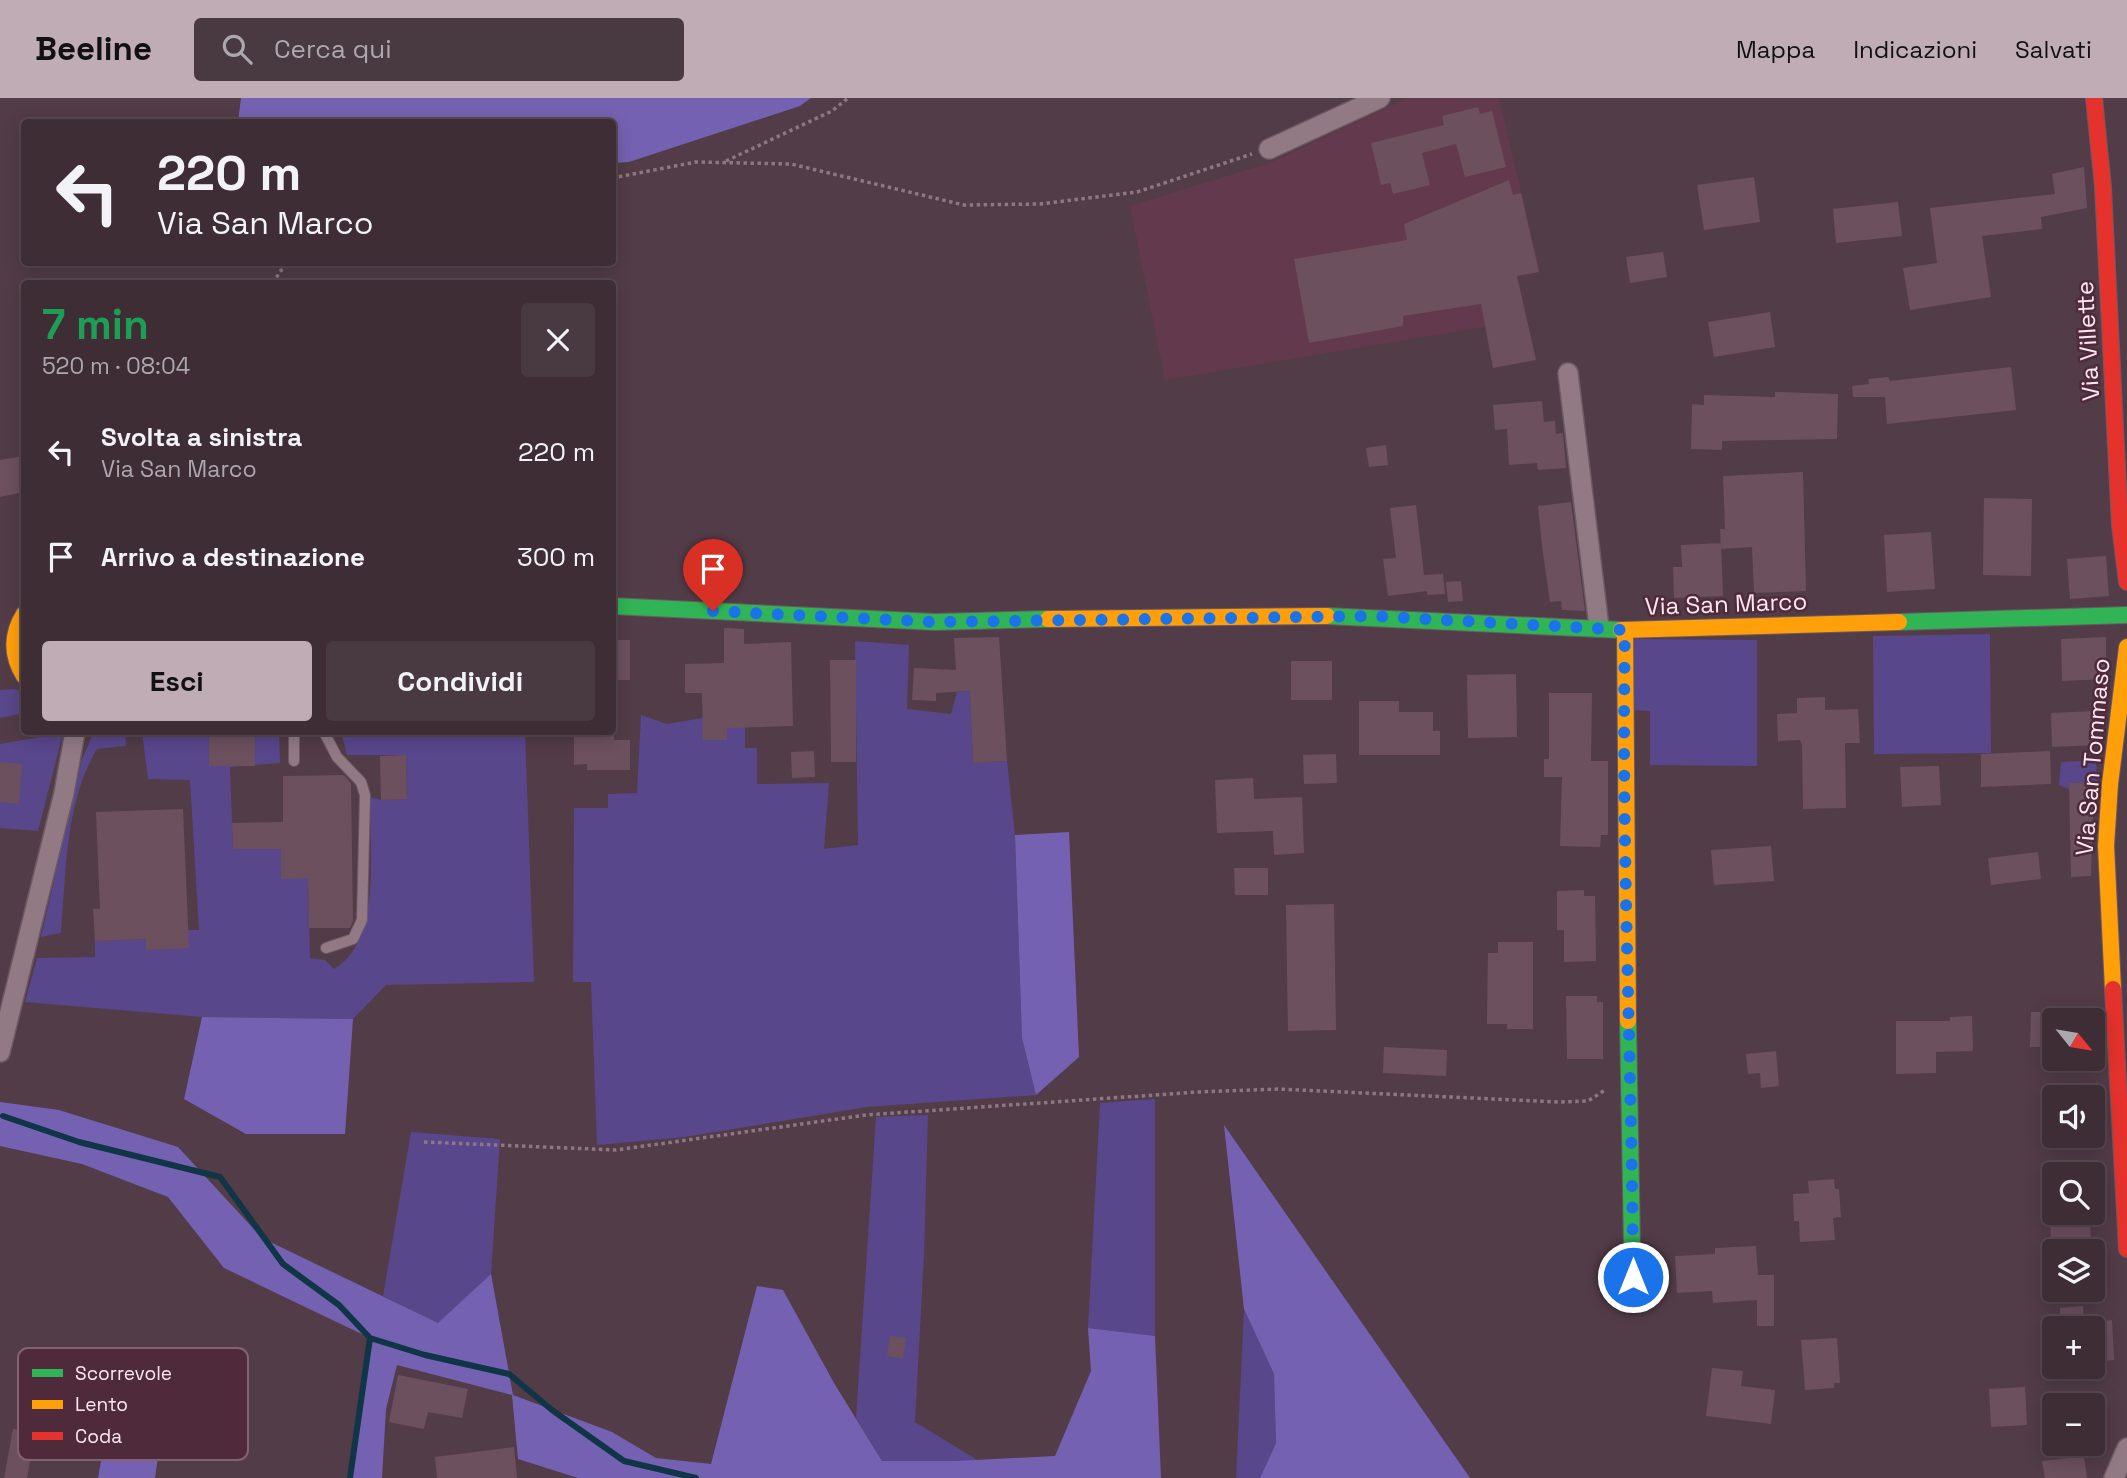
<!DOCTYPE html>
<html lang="it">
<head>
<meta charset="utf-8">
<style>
	body { margin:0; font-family:"Space Grotesk",sans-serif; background:#493941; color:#f1f3f6; height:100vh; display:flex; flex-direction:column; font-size:26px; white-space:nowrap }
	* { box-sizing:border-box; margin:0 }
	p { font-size:23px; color:#ada8ad }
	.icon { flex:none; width:38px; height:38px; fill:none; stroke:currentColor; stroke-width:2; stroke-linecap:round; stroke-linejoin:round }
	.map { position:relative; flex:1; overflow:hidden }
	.details { position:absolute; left:21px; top:182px; width:595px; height:455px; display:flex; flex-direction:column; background:#3e2d35; border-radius:7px; box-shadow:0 4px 18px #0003,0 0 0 2px #574950 }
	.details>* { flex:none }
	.hud { position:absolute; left:21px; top:21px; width:595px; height:147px; border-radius:7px; box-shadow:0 4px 18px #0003,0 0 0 2px #574950; background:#3e2d35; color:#f1f3f6; overflow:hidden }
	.needle { width:46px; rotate:120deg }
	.tools { position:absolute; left:2042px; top:910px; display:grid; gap:14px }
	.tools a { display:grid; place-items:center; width:63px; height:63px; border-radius:7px; background:#3e2d35; box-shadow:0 4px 18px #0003,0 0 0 2px #574950; font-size:35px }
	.pin { position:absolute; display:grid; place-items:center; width:60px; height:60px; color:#fff; margin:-72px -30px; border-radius:50% 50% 50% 0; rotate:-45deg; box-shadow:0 0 7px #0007 }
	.pin .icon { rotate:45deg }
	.me { position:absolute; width:77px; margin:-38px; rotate:0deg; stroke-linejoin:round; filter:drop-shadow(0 0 5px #0008) }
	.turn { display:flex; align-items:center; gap:24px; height:147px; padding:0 21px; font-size:32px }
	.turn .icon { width:91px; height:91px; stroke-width:2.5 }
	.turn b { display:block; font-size:49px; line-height:60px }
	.round { display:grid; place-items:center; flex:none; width:74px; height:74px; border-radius:7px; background:#493941 }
	.headline { display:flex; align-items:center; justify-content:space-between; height:119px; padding:0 21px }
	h1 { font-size:42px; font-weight:700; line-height:52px; color:#1e9e55 }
	.cta { display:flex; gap:14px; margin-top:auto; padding:14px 21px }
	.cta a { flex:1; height:80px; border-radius:7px; background:#c0acb5; color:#111; font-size:28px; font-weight:700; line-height:80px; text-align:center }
	.cta a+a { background:#493941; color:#f1f3f6 }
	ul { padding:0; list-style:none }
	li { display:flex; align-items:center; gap:21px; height:105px; padding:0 21px }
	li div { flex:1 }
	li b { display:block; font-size:26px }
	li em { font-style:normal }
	header { display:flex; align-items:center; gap:42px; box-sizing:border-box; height:98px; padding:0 35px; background:#c0acb5; color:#111 }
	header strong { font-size:33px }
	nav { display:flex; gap:38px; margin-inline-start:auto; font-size:24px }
	.search { width:490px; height:63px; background:#493941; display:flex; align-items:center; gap:18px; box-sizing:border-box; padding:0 24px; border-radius:7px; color:#ada8ad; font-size:26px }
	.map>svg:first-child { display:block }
	.built { fill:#62394d }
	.green { fill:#59478c }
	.forest { fill:#7561b2 }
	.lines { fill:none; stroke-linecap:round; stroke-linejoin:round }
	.stream { stroke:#0f3546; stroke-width:6 }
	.building { fill:#6c505e }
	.lane-casing { stroke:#6c5962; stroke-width:12 }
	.street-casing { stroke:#6c5962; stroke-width:22 }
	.fast-casing { stroke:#6c5962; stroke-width:18 }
	.slow-casing { stroke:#6c5962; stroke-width:18 }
	.jam-casing { stroke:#6c5962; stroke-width:18 }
	.path { stroke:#8b7881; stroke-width:3.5; stroke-dasharray:3.5 3.5; stroke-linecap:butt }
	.lane { stroke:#927a85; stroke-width:10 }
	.street { stroke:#927a85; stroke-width:19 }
	.fast { stroke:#30b455; stroke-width:16 }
	.slow { stroke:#ff9f0a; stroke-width:16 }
	.jam { stroke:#e5322d; stroke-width:16 }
	.route { stroke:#1a73e8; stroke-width:12; stroke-dasharray:0 21.6 }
	.labels { text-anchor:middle; stroke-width:5; stroke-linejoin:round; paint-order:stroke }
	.street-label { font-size:24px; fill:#fce8f0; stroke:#4f2a3b }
	.key { fill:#4f2a3b; stroke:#836371; stroke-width:2 }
	.key-label { font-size:19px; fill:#fce8f0 }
</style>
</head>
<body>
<header>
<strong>Beeline</strong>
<div class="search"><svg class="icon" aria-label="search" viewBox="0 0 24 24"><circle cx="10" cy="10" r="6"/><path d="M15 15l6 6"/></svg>Cerca qui</div>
<nav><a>Mappa</a><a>Indicazioni</a><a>Salvati</a></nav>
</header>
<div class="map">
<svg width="2127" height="1380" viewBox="0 0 2127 1380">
	<rect width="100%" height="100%" fill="#523c47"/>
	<path class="built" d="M1408,0H1499L1540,173L1517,178L1536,262L1493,270L1485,229L1165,282L1130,108L1269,65Z"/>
	<path class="green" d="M1990,536L1991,655L1874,656L1873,538Z
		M1629,541L1757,542V668L1650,667V613L1628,612Z
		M855,543L909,547L907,611L951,616L957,594L970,593L973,665L1007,663L1015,737L1022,940L1036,997L867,1009L685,1039L597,1047L591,884H573L574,710H608V696L637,695L641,617L667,626L703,620V642H727V592L745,591V650H757V686L829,685L824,751L858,747Z
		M15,591L24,594V615L0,620V592Z
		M94,634H125L126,648L97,651C65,703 66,776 61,835L41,839L82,661Z
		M142,634H279L280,665L230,669L233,751H281V780H308L310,860L325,862L334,871C383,843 369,748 370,699L381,702L407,701L406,657H347L341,634H525L534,884L386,887L353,921L202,919L25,904L37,860L95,859V843L146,841V851L188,832H199L190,682L148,681Z
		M63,635L38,733L0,730V646Z
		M2096,662L2097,684L2069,685V691L2059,687L2061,664Z
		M1155,1001V1238L1088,1230L1100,1005Z
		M928,1017L924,1156L915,1324L979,1363H882L856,1320L876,1019Z
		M411,1034L500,1041L491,1176L439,1226L383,1198Z
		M1244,1211L1274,1276L1276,1345L1260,1380H1236Z"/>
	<path class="forest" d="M241,0H811L800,8L629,64L613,65L612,24H238Z
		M1069,734L1079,959L1036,997L1022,940L1015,737Z
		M202,919L353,921L345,1036H246L184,1001Z
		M0,1004L59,1012L178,1049L262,1140L438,1225L491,1176L513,1297L612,1334L656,1360L711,1366L757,1188L783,1192L834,1285L882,1363H956L1055,1358L1091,1273L1088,1230L1155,1238L1161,1380H578L518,1361L512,1297L397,1267L386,1311L382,1380H350L370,1240L224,1170L168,1099L82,1066L0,1048Z
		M1224,1027L1470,1380H1260L1276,1345L1274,1276L1244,1211Z
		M104,1346L159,1351L155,1380H98Z"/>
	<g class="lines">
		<path class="stream" d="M3,1018L79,1044L220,1079L283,1166L339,1207L370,1240L425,1257L509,1276L552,1312L624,1363L696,1380
			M350,1380L370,1240"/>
	</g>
	<path class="building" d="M1478,9L1480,16L1492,13L1506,69L1465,79L1456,46L1422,55L1430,87L1393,96L1390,85L1381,87L1371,45L1444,27L1442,18Z
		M2084,69L2087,110L2041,119L2042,131L1982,138L1991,199L1910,212L1903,170L1937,165L1930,110L2055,96L2052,76Z
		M1754,79L1760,124L1704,132L1697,87Z
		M1509,82L1513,97L1521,95L1539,174L1517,178L1536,262L1493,270L1481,206L1403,218V228L1309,245L1294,161L1407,142L1404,126Z
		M1898,104L1902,138L1836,145L1833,111Z
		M1663,154L1667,179L1630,185L1626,159Z
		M1770,214L1775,249L1714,259L1708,224Z
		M2011,269L2016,312L1887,326L1885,299H1853L1852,288L1869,286L1868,281L1888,279L1890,283Z
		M1775,294L1838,296L1837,341L1722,343V352L1691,351L1692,306L1704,307V297L1775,299Z
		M1542,303L1544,324L1555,323L1556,336L1563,335L1566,370L1538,372L1537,365L1509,367L1507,331L1495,332L1493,307Z
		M1386,347L1388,367L1369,369L1366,350Z
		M24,358V394L0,399V362Z
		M1803,374L1806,493L1754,495L1752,449L1721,451L1720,431H1725L1723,378Z
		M1984,400L2032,401L2031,478L1983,477Z
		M1571,404L1585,513L1562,512L1561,503L1550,504L1542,448L1538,408Z
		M1416,407L1424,477L1443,476L1445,496L1427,497V493L1388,498L1383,461L1396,460L1390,410Z
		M1931,434L1935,491L1887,494L1884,437Z
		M1721,445L1723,498L1674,500L1673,469H1682L1681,447Z
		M2106,458L2109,498L2070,501L2067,461Z
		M1461,483L1463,503L1448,504L1446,484Z
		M724,530L744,531V546L791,544L793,628L727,630V642H703L702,595H685V566L724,565Z
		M999,539L1007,663L973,665L970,593L936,595V603L912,602L914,570L956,572L954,540Z
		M2106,539V581L2062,583L2061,541Z
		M612,542H630V582H612Z
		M830,562H856V664H831Z
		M1291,563H1332V602H1291Z
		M1516,576L1517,639L1468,640L1467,577Z
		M1549,595H1592L1591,663H1608V737H1601L1600,749L1560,748L1562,679H1544V661H1549Z
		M1825,599V612L1858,611L1860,645H1845L1846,710L1803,711L1802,647L1800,642L1778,643L1777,616L1797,615V600Z
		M1359,603H1399V614H1433V633H1440V657H1359Z
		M2095,613L2096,647L2052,649L2051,615Z
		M225,634H255V668H209V636Z
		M574,634H614V642H630V672H587V666L574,667Z
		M814,653L815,679L792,680L791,654Z
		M2050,653L2051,686L1981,689V656Z
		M1336,656L1337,685L1304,686L1303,657Z
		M406,657L407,701L381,702L380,658Z
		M0,664L22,666L19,706L0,704Z
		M1939,668L1941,707L1902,709L1900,669Z
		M344,677L351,685L353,823L350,830H309L308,780L281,781V751H233L232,725L283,724V678Z
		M1253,680L1254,701L1302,699L1304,755L1274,757L1273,733L1217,735L1215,682Z
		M2094,684L2091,778L2071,779L2069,685Z
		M183,711L189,850L146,852V841L95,843L93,811H100L96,714Z
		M1771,748L1774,783L1714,787L1711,752Z
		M2038,754L2041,781L1991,787L1988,760Z
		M1234,770H1268V797H1235Z
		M1584,792V798H1595L1596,863L1564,864V832H1557V793Z
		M1334,806L1336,932L1288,933L1286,807Z
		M1498,844H1533V931H1507V926H1487L1488,855H1498Z
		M1566,898H1597V904H1603V961H1567Z
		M2031,914H2054V949H2030Z
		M1972,918L1973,953L1936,954V975L1896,976V923H1950V919Z
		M1384,949L1447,952L1446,978L1383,975Z
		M1776,953L1779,988L1761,990L1760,975L1748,976L1746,956Z
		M1834,1081L1835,1091H1839L1841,1119L1833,1120L1835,1142L1800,1144L1799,1123H1794L1793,1096L1809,1095L1808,1083Z
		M2050,1115H2090L2091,1153H2064L2063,1147H2051Z
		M1756,1148L1758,1177H1774V1228H1757V1202L1713,1205L1712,1193L1677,1195L1675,1158L1715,1156V1150Z
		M2083,1208L2084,1230H2061L2060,1210Z
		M2112,1222L2114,1262L2093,1264V1224Z
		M890,1238L906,1240L903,1261L887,1258Z
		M1837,1240L1840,1285H1834V1290L1805,1292L1801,1242Z
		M1712,1270L1743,1273L1741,1288L1775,1292L1771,1326L1706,1318Z
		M398,1277L468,1291L462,1320L428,1314L424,1331L389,1324Z
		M2025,1289L2027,1327L1991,1329L1989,1291Z
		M13,1331L35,1335L27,1380H4Z
		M514,1349L517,1380H437L435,1359Z
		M2084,1358L2087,1380H2045L2042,1363Z"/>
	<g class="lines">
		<g class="lane-casing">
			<path id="lane" d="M324,634L337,659L361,684L365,697L362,822L353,841L326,850
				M294,663V634"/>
		</g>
		<g class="street-casing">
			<path id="street" d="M1269,51L1380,0
				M1568,275L1599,529
				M0,954L64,695L75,634
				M2114,1380L2127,1350"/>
		</g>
		<g class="fast-casing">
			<path id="fast" d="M612,508L935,524L1048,521
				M1327,518L1621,532
				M1899,524L2127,517
				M1628,923L1633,1205"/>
		</g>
		<g class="slow-casing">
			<path id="slow" d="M24,516C11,537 11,557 24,578
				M1048,521L1327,518
				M1621,532L1899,524
				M1625,532L1628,923
				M2113,891L2106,748L2110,686L2127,549"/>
		</g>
		<g class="jam-casing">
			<path id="jam" d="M2094,0L2103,89L2120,428L2127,484
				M2113,891L2127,1151"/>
		</g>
		<path class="path" d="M726,63L832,13L848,0
			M612,80L696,64L791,66L964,107L1040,106L1137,94L1252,56
			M274,186L279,174L292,164
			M424,1044L616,1052L866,1017L1198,994L1278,991L1558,1004L1588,1003L1605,992"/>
		<use href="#lane" class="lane"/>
		<use href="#street" class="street"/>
		<use href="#fast" class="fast"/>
		<use href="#slow" class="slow"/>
		<use href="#jam" class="jam"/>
	</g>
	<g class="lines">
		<path class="route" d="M713,513L935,524L1372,518L1625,532C1621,748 1632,963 1633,1179"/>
	</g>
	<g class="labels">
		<g class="street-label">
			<text transform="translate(2088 243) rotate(-93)" y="8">Via Villette</text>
			<text transform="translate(1726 506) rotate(-2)" y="8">Via San Marco</text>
			<text transform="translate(2093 659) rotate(-85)" y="8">Via San Tommaso</text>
		</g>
	</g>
	<rect x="18" y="1250" width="230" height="112" rx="10" class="key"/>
	<rect x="32" y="1271" width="31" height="8" fill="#30b455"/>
	<rect x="32" y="1302" width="31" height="9" fill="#ff9f0a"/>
	<rect x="32" y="1334" width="31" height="8" fill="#e5322d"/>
	<g class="key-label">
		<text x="75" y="1282">Scorrevole</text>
		<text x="75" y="1313">Lento</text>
		<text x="75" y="1345">Coda</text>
	</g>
</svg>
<div class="tools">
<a><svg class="needle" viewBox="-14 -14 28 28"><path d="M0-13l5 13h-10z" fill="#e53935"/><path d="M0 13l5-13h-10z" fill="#ada8ad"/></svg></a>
<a><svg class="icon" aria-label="sound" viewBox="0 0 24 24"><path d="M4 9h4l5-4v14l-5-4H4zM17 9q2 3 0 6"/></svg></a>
<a><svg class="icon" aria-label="search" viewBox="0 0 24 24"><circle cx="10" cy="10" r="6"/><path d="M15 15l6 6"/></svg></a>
<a><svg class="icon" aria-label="layers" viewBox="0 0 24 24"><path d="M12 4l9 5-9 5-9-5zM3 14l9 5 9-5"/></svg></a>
<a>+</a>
<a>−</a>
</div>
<div class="pin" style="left:713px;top:513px;background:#d93025"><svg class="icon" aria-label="arrive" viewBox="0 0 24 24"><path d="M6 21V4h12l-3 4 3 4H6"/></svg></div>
<svg class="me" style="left:1633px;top:1179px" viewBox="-20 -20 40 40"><circle r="17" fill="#1a73e8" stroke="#fff" stroke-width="3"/><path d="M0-11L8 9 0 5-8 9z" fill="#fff"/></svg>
<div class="hud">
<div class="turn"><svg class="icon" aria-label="left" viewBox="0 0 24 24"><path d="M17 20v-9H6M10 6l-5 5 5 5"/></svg><div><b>220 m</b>Via San Marco</div></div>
</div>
<section class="details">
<div class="headline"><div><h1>7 min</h1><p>520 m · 08:04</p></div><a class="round"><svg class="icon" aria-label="close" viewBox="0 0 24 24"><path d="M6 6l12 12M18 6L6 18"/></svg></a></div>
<ul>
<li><svg class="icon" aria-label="left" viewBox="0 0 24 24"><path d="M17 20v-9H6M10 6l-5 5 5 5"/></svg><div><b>Svolta a sinistra</b><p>Via San Marco</p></div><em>220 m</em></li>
<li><svg class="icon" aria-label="arrive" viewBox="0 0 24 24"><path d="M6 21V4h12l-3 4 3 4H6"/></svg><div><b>Arrivo a destinazione</b></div><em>300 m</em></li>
</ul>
<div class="cta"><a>Esci</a><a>Condividi</a></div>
</section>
</div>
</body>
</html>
